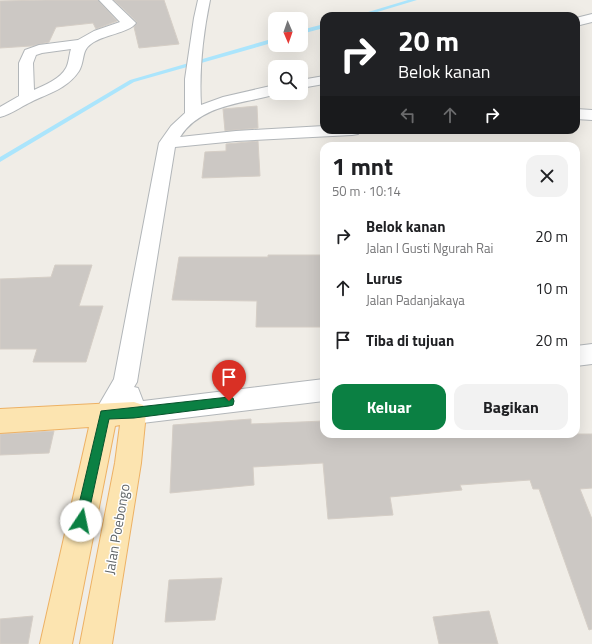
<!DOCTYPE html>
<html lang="id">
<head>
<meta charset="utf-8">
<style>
	body { margin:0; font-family:"Titillium Web",sans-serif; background:#f2f2f2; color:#202124; height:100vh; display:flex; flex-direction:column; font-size:15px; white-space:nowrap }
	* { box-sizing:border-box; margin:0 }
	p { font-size:13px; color:#757577 }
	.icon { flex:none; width:22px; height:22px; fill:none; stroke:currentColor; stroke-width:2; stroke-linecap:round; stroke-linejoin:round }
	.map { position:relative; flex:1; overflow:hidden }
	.sheet { position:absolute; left:320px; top:142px; width:260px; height:296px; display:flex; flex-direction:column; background:#fff; border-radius:12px; box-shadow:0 4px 16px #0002 }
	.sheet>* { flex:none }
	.guide { position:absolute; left:320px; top:12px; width:260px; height:122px; border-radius:12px; box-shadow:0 4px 16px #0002; background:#202124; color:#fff; overflow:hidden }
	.needle { width:26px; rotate:178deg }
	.buttons { position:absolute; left:268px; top:12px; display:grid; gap:8px }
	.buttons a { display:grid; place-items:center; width:40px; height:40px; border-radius:8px; background:#fff; box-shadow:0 4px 16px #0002; font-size:20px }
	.pin { position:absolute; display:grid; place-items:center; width:34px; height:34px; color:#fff; margin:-41px -17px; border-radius:50% 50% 50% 0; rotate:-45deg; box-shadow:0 0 4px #0007 }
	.pin .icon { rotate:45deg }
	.me { position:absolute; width:44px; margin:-22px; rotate:11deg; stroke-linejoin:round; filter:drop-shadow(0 0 3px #0008) }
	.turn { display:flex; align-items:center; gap:14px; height:84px; padding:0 12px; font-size:18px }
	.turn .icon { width:52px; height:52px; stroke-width:2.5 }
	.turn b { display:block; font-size:28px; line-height:34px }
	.lanes { display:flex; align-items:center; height:38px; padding:0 12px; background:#0003; justify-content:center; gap:20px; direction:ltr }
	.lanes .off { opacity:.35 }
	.round { display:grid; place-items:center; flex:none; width:42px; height:42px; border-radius:12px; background:#f2f2f2 }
	.overview { display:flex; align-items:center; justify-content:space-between; height:68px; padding:0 12px }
	h1 { font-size:24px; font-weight:700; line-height:30px }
	.action { display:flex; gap:8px; margin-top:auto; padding:8px 12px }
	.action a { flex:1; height:46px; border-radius:12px; background:#0b8043; color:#fff; font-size:16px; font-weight:700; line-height:46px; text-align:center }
	.action a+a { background:#f2f2f2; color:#202124 }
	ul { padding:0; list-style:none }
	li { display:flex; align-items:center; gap:12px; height:52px; padding:0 12px }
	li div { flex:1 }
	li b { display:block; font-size:15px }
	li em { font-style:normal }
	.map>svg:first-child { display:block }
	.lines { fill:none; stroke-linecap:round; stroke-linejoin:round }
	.stream { fill:#abe5fc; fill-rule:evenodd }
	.building { fill:#ccc8c4; stroke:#d5cec6 }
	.minor-casing { stroke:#b2b6b9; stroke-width:2 }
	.major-casing { stroke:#edb164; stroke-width:2 }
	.minor { fill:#fff; fill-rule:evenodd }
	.major { fill:#fce4b0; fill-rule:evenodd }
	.route { fill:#0b8043; stroke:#07532c }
	.labels { text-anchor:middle; stroke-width:3; stroke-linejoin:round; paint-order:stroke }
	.near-street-label { font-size:14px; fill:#5f6467; stroke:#fff }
</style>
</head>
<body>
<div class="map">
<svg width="592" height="644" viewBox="0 0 592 644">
	<rect width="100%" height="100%" fill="#f0ede7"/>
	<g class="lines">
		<path class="stream" d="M408,0H417L364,16H355Z
			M324,24V28L301,34V30Z
			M275,38V42L134,82L0,162V157L130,80Z"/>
	</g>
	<path class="building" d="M46,0H98L117,21L96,29L93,23L56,27L49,42L31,46L0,48V1Z
		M114,0H164L179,44L139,48L134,27L137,22Z
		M257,106L258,128L225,131L223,109Z
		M258,141L260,176L202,178L205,152L226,151V144Z
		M268,255H324V327H256L257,301L172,300L179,257H268Z
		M55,265H92L79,306H103L86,362H33L37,349H0V279L51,277Z
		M251,419V424L324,421V434H592V488L580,489L592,519V629L589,630L539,489H533L530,480L460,485L462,490L390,497L393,515L328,519L323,463L253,467L254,485L170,493L173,425Z
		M54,431L49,453L0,455V434Z
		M222,578L215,620L165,622L169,580Z
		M489,611L498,644H439L433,617Z
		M33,616L28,644H0V619Z"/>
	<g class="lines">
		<g class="minor-casing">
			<path id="minor" d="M99,0H112L136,23C129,33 102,35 91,44C81,51 85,61 79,71C67,89 49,93 31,102C20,107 12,114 0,117V107L19,96V63L25,50L39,45L78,40L94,31L120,22ZM71,49C69,55 69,63 66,68C60,79 45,85 34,90L33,63L36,55L42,53Z
				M198,0H210C203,34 199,70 201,105L223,97L275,85V93H280C246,104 202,103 180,137L236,131L324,126V130H360L358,134L352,135L236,141L175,147L137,382L134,387L138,388L143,401L324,379V401L134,424L125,421L121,411L114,423L105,426L96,423L93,415L114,379L159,143L171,126L185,113V79L194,18Z
				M592,14V22L576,26V18Z
				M324,76V84L301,88V80Z
				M576,109L592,110V120L576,119Z
				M592,344V364L576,366V346Z"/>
		</g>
		<g class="major-casing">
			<path id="major" d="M134,402L143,405L146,413L141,463L112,644H80L115,463L120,425L115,426L72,644H40L89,427L0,433V409Z"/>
		</g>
		<use href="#minor" class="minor"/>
		<use href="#major" class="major"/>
	</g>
	<path class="route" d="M229,397L233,398L234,401L233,405L229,406L134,418L109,419L87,521L85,525L81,527L77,525L75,521L101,411Z"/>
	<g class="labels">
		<g class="near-street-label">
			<text transform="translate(117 529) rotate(-80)" y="5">Jalan Poebongo</text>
		</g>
	</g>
</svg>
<div class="buttons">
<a><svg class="needle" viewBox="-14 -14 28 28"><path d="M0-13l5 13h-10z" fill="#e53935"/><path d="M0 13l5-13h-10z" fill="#757577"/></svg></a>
<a><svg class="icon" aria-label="search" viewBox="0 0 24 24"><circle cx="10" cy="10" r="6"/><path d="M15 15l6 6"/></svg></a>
</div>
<div class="pin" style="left:229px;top:401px;background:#d93025"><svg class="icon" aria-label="arrive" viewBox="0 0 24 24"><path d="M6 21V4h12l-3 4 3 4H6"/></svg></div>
<svg class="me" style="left:81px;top:521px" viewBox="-20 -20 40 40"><circle r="19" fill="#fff"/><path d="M0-13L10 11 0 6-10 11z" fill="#0b8043"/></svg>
<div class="guide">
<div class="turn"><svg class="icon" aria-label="right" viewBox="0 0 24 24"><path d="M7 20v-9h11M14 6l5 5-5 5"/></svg><div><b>20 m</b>Belok kanan</div></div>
<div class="lanes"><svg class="icon off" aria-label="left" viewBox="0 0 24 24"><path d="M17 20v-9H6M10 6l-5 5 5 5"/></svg><svg class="icon off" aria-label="ahead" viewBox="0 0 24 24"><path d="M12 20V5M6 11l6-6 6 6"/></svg><svg class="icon" aria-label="right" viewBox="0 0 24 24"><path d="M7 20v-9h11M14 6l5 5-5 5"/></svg></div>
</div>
<section class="sheet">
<div class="overview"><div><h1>1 mnt</h1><p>50 m · 10:14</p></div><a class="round"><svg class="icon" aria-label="close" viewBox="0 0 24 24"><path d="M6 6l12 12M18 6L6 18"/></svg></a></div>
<ul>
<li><svg class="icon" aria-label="right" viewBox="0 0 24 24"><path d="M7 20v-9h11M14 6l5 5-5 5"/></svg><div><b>Belok kanan</b><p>Jalan I Gusti Ngurah Rai</p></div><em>20 m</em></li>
<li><svg class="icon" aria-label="ahead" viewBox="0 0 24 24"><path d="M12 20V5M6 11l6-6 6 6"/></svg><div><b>Lurus</b><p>Jalan Padanjakaya</p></div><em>10 m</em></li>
<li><svg class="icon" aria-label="arrive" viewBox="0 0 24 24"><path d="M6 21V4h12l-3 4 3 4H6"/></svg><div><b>Tiba di tujuan</b></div><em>20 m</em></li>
</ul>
<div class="action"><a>Keluar</a><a>Bagikan</a></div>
</section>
</div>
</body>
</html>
